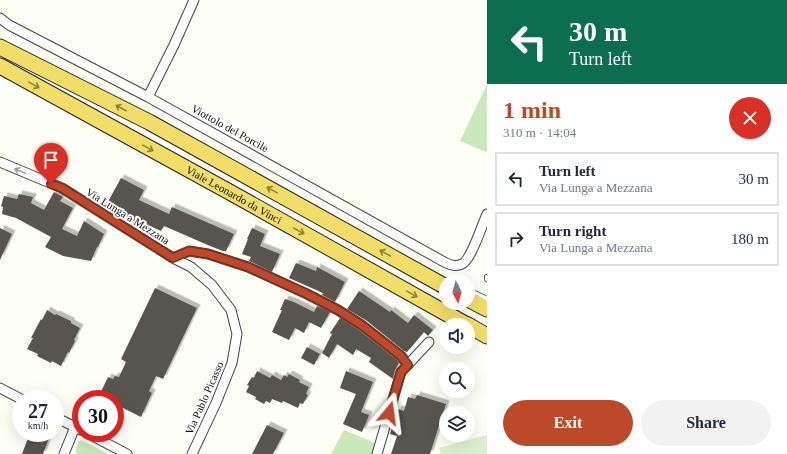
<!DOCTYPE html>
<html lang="en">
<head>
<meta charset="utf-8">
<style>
	body { margin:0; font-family:"Times New Roman",serif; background:#f2f2f3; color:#1f2937; height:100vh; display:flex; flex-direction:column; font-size:15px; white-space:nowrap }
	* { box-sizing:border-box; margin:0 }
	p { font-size:13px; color:#747a83 }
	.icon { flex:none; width:22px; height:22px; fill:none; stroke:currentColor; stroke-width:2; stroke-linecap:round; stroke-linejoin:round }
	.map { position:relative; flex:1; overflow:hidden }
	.details { display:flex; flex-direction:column; background:#fff; width:300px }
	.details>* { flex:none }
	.hud { background:#0b6e4f; color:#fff; overflow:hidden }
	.needle { width:26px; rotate:174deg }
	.controls { position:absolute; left:439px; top:274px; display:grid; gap:8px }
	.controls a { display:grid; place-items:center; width:36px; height:36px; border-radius:50%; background:#fff; box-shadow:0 4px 16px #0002; font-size:20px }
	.speed { position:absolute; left:12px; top:390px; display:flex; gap:8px; font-size:20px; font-weight:700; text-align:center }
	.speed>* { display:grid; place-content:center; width:52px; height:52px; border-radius:50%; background:#fff; box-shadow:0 4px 16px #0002; line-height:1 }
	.speed small { font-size:10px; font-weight:400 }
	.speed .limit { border:6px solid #d22; background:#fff; color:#111 }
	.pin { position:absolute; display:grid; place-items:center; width:34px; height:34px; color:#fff; margin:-41px -17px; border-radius:50% 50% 50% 0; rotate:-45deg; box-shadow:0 0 4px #0007 }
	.pin .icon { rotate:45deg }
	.me { position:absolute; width:44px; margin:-22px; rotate:16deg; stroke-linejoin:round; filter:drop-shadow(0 0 3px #0008) }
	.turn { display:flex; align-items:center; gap:14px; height:84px; padding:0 16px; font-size:18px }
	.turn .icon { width:52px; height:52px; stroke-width:2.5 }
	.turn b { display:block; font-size:28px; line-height:34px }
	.round { display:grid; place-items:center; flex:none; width:42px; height:42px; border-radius:21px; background:#f2f2f3 }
	.summary { display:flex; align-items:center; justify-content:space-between; height:68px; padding:0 16px }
	h1 { font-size:24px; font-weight:700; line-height:30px; color:#bd492b }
	.primary-button { display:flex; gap:8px; margin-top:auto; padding:8px 16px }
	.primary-button a { flex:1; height:46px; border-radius:24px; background:#bd492b; color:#fff; font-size:16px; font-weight:700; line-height:46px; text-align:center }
	.primary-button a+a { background:#f2f2f3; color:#1f2937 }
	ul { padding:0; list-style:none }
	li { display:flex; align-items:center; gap:12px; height:54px; margin:0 8px 6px; padding:0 8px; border:2px solid #e0e1e3; border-radius:0px }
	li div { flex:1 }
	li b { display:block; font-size:15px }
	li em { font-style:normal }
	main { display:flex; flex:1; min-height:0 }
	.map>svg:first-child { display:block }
	.green { fill:#c9e9bd }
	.pitch { fill:#dcf0cf }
	.building { fill:#59544d; filter:url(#shadow) }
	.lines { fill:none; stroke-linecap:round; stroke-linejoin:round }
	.service-casing { stroke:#434343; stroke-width:6 }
	.minor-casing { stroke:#434343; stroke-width:11 }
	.trunk-casing { stroke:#212121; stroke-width:17 }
	.service { stroke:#fff; stroke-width:4.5 }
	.minor { stroke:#fff; stroke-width:9 }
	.trunk { stroke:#f2dd68; stroke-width:15 }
	.oneway { stroke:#8c8140 }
	.oneway2 { stroke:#9f9f9f }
	.route-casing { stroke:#7b2f1c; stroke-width:10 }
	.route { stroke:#bd492b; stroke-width:7 }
	.labels { text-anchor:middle; stroke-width:4; stroke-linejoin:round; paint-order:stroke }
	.street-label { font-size:11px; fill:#101010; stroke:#fff }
</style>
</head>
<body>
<main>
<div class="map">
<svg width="487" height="454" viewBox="0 0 487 454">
	<defs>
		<filter id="shadow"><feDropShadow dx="3.5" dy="-3.5" stdDeviation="0" flood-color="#0004"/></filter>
	</defs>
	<rect width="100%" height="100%" fill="#fefff4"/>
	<path class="green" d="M487,84V152H486L460,141Z
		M344,430L375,443L372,454H331Z
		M81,440L108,454H77L75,452L79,441Z"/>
	<path class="pitch" d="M487,435V454H441L439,448Z"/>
	<path class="building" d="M121,178L144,190L139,200L169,214L172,207L234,234L226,251H223L210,246L164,226L161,231L150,226V227L140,222L139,224L105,207Z
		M54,192L63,197L60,201L73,208L62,229L77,236L84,221L104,234L98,247H97L91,261L63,256L45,247L51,237L16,218L2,214L3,207L1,206L4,196L17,199L19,194L33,197L31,203L44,210Z
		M0,228L12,234L0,260Z
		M252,228L265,234L260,246L280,254L272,272L249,261L251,257L242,254L248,239H247Z
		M296,263L316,271L317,267L345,282L335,302L322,295L323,293L289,278Z
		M155,288L197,308L163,379L156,376L149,391L152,393L141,417L115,404V399H104L106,396L100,394L108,377L113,379L115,376L119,377L126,362L121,359Z
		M359,291L390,312L391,310L408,323L414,315L433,330L428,336L424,332L407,352L404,351L367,321L347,309Z
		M285,299L294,302L314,312L317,306L330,312L321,328L309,322L304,333L295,328L289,340L272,332L282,310H280Z
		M47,310L55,315L56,314L71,321V323L80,328L74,340L75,341L69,353L68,352L61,366L52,361L51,363L37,356L38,354L27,349L33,338H31L41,319L42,320Z
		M340,318L360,331L397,360L399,363L395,370L393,379L369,362L371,358L356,349L353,355L337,344L329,358L322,353L332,334L330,333Z
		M307,347L320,354L314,365L301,358Z
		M257,371L270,378L272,375L281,380L284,375L287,377L289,374L300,380L299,382L309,387L306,394L308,395L303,404L300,403L298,408L283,401L282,403L272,399L270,403L266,401L264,404L255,399L256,397L246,392L249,386L247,385L252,377L254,378Z
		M346,371L373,382L361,412L369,415L362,432L343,424L356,394L340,388Z
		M417,395L446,404L430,454H391L397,436L390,434L398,409L404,411L408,397L415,399Z
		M267,425L284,433L273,454H252Z
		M30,433H51L43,454H22Z"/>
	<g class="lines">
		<g class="service-casing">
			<path id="service" d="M487,277V279
				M468,290L487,299"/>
		</g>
		<g class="minor-casing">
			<path id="minor" d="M0,18L9,25L148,97L446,263C451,265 456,267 462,264C471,260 482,225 487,214
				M148,97L174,45L194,0
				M0,162L62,188L173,258L191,267L212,285L231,310L237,334L232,363L216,403L192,454
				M173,258L189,251L208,254L248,267L307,294L338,310L363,326L401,356L408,365
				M0,388L21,399
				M55,417L81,430
				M87,433L127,454
				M64,454L75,427
				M377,454L401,372L429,342"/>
		</g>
		<g class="trunk-casing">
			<g id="trunk">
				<path d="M0,47L149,122L446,287"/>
				<path id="s1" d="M0,66L235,195L467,325"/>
				<path d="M468,299L487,309"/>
				<path d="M468,325L487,336"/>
			</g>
		</g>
		<use href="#service" class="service"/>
		<use href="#minor" class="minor"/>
		<use href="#trunk" class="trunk"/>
	</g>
	<defs><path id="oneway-shaft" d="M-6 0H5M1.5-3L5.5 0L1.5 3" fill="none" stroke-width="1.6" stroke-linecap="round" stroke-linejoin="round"/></defs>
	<g class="oneway">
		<use href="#oneway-shaft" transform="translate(34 85) rotate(29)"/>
		<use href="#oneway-shaft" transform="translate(121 108) rotate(-153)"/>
		<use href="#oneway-shaft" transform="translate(148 148) rotate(29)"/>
		<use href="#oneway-shaft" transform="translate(272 190) rotate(-151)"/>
		<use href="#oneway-shaft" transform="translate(299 231) rotate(29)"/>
		<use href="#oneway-shaft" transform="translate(385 253) rotate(-151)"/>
		<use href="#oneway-shaft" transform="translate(412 294) rotate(29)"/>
	</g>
	<use class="oneway2" href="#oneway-shaft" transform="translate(20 171) rotate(-157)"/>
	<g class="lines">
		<g class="route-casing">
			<path id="route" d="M51,184L62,188L173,258L189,251L208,254L248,267L307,294L338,310L363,326L401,356L408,365L401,372L389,413"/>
		</g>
		<use href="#route" class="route"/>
	</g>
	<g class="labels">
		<g class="street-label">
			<text transform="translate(230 128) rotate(29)" y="4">Viottolo del Porcile</text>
			<text dy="4" stroke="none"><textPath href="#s1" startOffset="267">Viale Leonardo da Vinci</textPath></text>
			<text transform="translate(128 216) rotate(32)" y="4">Via Lunga a Mezzana</text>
			<text transform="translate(204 398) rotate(-66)" y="4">Via Pablo Picasso</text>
		</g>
	</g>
</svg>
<div class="controls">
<a><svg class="needle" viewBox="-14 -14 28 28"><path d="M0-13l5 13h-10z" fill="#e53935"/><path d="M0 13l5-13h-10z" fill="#747a83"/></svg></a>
<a><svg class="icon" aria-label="sound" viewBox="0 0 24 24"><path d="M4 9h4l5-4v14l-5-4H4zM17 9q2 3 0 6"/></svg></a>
<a><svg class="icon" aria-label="search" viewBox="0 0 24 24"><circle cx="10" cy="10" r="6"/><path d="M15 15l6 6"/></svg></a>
<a><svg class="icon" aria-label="layers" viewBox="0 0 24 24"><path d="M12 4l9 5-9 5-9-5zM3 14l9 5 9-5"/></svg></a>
</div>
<div class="speed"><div>27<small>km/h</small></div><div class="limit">30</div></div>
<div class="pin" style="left:51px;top:184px;background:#d93025"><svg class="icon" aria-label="arrive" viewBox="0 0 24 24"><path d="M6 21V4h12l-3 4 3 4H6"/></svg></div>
<svg class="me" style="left:389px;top:413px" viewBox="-20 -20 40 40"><path d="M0-17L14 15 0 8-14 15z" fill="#bd492b" stroke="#fff" stroke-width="4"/></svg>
</div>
<section class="details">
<div class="hud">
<div class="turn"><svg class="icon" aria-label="left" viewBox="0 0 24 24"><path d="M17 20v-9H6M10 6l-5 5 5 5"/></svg><div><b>30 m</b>Turn left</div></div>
</div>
<div class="summary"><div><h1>1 min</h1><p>310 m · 14:04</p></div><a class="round" style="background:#d93025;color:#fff"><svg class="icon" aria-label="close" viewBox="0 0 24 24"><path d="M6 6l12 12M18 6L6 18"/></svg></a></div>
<ul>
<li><svg class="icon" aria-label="left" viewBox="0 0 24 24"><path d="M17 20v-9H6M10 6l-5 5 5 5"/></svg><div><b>Turn left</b><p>Via Lunga a Mezzana</p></div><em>30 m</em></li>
<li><svg class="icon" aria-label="right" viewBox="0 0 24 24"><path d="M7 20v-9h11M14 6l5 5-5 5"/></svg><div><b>Turn right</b><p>Via Lunga a Mezzana</p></div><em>180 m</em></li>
</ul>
<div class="primary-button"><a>Exit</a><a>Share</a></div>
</section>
</main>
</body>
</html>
